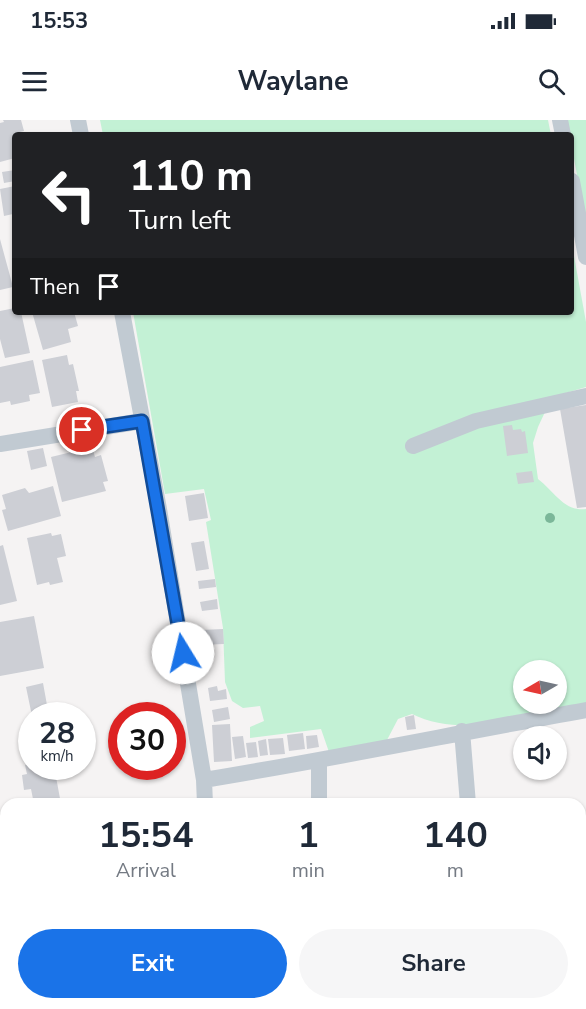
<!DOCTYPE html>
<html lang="en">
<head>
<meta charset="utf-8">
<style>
	body { margin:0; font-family:"Nunito Sans",sans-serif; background:#f6f6f7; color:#1f2937; height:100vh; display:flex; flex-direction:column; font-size:22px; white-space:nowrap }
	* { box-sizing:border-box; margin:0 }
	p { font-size:20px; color:#747a83 }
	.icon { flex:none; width:33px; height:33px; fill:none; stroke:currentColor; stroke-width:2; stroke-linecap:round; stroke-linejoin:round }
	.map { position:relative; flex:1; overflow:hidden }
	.side { position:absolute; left:0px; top:678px; width:586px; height:212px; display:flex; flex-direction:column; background:#fff; border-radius:18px 18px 0 0; box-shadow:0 2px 4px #0004 }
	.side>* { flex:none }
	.hud { position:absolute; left:12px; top:12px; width:562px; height:183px; border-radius:6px; box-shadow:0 2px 4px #0004; background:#202124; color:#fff; overflow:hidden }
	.needle { width:39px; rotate:261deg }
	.fabs { position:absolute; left:513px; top:540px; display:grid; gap:12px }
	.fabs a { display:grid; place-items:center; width:54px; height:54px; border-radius:50%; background:#fff; box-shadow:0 2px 4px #0004; font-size:30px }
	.speed { position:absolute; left:18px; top:582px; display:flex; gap:12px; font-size:30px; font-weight:700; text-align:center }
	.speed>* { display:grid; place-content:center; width:78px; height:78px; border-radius:50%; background:#fff; box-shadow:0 2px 4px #0004; line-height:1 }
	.speed small { font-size:15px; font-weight:400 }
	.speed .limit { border:9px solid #d22; background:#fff; color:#111 }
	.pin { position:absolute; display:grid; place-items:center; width:51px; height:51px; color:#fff; margin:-26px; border:3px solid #fff; border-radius:50%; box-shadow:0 2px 6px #0007 }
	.me { position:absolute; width:66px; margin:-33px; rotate:351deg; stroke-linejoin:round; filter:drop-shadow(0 0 4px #0008) }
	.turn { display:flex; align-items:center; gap:21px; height:126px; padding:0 18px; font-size:27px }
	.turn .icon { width:78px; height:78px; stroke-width:2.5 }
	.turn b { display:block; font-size:42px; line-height:51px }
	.then { display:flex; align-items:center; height:57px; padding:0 18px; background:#0003; gap:12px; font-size:22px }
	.eta { display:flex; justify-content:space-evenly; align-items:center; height:102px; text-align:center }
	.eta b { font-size:36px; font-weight:700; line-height:42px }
	.action { display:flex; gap:12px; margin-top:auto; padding:12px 18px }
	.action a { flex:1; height:69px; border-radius:36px; background:#1a73e8; color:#fff; font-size:24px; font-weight:700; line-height:69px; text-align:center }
	.action a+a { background:#f6f6f7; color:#1f2937 }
	.status { display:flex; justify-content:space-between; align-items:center; height:42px; padding:0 30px; background:#fff; direction:ltr }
	.status svg { height:16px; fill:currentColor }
	header { display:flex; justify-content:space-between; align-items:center; height:78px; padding:0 18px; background:#fff; font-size:27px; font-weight:700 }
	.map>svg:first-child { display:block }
	.green { fill:#c3f1d5; fill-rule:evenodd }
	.building { fill:#cdcfd5 }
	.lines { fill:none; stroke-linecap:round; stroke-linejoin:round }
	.minor { stroke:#c1cad2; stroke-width:16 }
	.tree { fill:#7bb799 }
	.route-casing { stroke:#114b97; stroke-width:15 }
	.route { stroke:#1a73e8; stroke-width:10 }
</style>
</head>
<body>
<div class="status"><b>15:53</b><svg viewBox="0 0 49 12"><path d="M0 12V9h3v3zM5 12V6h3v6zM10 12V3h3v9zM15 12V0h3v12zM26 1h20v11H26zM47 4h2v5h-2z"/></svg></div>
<header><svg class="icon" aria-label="menu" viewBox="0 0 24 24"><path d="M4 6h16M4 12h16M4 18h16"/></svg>Waylane<svg class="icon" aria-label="search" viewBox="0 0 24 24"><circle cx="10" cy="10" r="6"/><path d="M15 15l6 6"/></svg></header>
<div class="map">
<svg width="586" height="889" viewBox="0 0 586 889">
	<rect width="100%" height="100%" fill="#f5f3f3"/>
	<path class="green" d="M100,0H548L551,15H103Z
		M566,0H586V103L572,28V15H569Z
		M572,125L586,202V267L552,277L538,307L533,323L538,359C554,371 564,392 586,389V587C534,596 461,619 412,594L398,599L387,620L329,632L321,609L250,618V607L264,601L260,586L243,588L232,581L225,562L223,508L206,402L211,400L204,369L165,374L133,192H572ZM524,550H556V584H524Z"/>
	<path class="building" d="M3,0H21L24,11L20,12L21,15H15V38L0,42V3L4,2Z
		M15,50V61L4,63L2,52Z
		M15,66V101H14L13,94L4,96L0,69Z
		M0,119L13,167L0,170Z
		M15,188V192H21L30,233L5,238L0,219V191Z
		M32,192H74L78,206L68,209L71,222L43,230Z
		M67,235L69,245L73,244L79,271H76L78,282L52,287L42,240Z
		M33,240L40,273L29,275L30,281L11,285L10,281L0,283V247Z
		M586,285V387L577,388L560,289Z
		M512,305L513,310L521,309L522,312L525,311L528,333L507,336L503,306Z
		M92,327L95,337L101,335L108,361L103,362L106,371L62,382L51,337Z
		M43,328L47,346L31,350L27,331Z
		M532,351L534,362L518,364L516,353Z
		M53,366L61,396L8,411L2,390L6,389L2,375L25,368L29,373Z
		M204,373L208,398L189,401L185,376Z
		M51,413L52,416L61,414L66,436L57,438L63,462L50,465L49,462L37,465L27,418Z
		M204,421L209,449L196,451L191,423Z
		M3,425L17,481L0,485V426Z
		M215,459L216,467L199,469L198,461Z
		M217,479L218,489L202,491L200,482Z
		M34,496L44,548L0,556V502Z
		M223,509L224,524L202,525L201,510Z
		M43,563L49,596H32L26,567Z
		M217,566L218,571L226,569L227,579L210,581L208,568Z
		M228,587L230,599L214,602L212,590Z
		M414,595L416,609L407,610L405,597Z
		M230,604L232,641L214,642L212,605Z
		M303,613L305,629L289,631L287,615Z
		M317,615L319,627L307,629L306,616Z
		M243,616L246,637L235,639L232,617Z
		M283,618L285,634L270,635L268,619Z
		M266,619L268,635L260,636L258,621Z
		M256,622L258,637L248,638L246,623Z
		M32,643V646H54L61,684H34L31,669L24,670L22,655L27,654L25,645Z"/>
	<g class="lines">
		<path class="minor" d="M78,0L81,15
			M560,0L563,15
			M572,61L586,137
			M122,192L159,389L204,660L205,684
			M0,324L142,301
			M413,326L476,301L586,276
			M462,611L468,684
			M204,660C332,639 458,613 586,590
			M319,684V641
			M0,748L6,813
			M580,764L586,763
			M0,846L6,845
			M580,866L586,865
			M425,889L426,884"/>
	</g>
	<circle class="tree" cx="550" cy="398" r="5"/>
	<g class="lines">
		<g class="route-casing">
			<path id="route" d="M82,310L142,301L183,533"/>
		</g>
		<use href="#route" class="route"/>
	</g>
</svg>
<div class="fabs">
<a><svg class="needle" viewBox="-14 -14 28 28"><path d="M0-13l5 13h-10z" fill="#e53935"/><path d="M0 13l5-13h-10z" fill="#747a83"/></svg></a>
<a><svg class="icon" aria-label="sound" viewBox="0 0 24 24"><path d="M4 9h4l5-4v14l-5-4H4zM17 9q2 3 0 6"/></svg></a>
</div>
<div class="speed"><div>28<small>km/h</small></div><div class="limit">30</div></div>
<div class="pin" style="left:82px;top:310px;background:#d93025"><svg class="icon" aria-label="arrive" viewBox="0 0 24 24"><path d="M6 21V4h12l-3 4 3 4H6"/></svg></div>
<svg class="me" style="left:183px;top:533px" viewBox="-20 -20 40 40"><circle r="19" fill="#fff"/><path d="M0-13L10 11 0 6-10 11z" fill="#1a73e8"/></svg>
<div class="hud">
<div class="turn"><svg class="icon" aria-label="left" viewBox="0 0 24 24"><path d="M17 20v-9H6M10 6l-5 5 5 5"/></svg><div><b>110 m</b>Turn left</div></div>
<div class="then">Then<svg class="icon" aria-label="arrive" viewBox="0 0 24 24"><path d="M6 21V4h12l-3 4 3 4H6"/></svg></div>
</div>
<section class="side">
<div class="eta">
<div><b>15:54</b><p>Arrival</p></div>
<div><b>1</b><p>min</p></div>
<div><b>140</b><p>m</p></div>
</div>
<div class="action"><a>Exit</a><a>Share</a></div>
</section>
</div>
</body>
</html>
